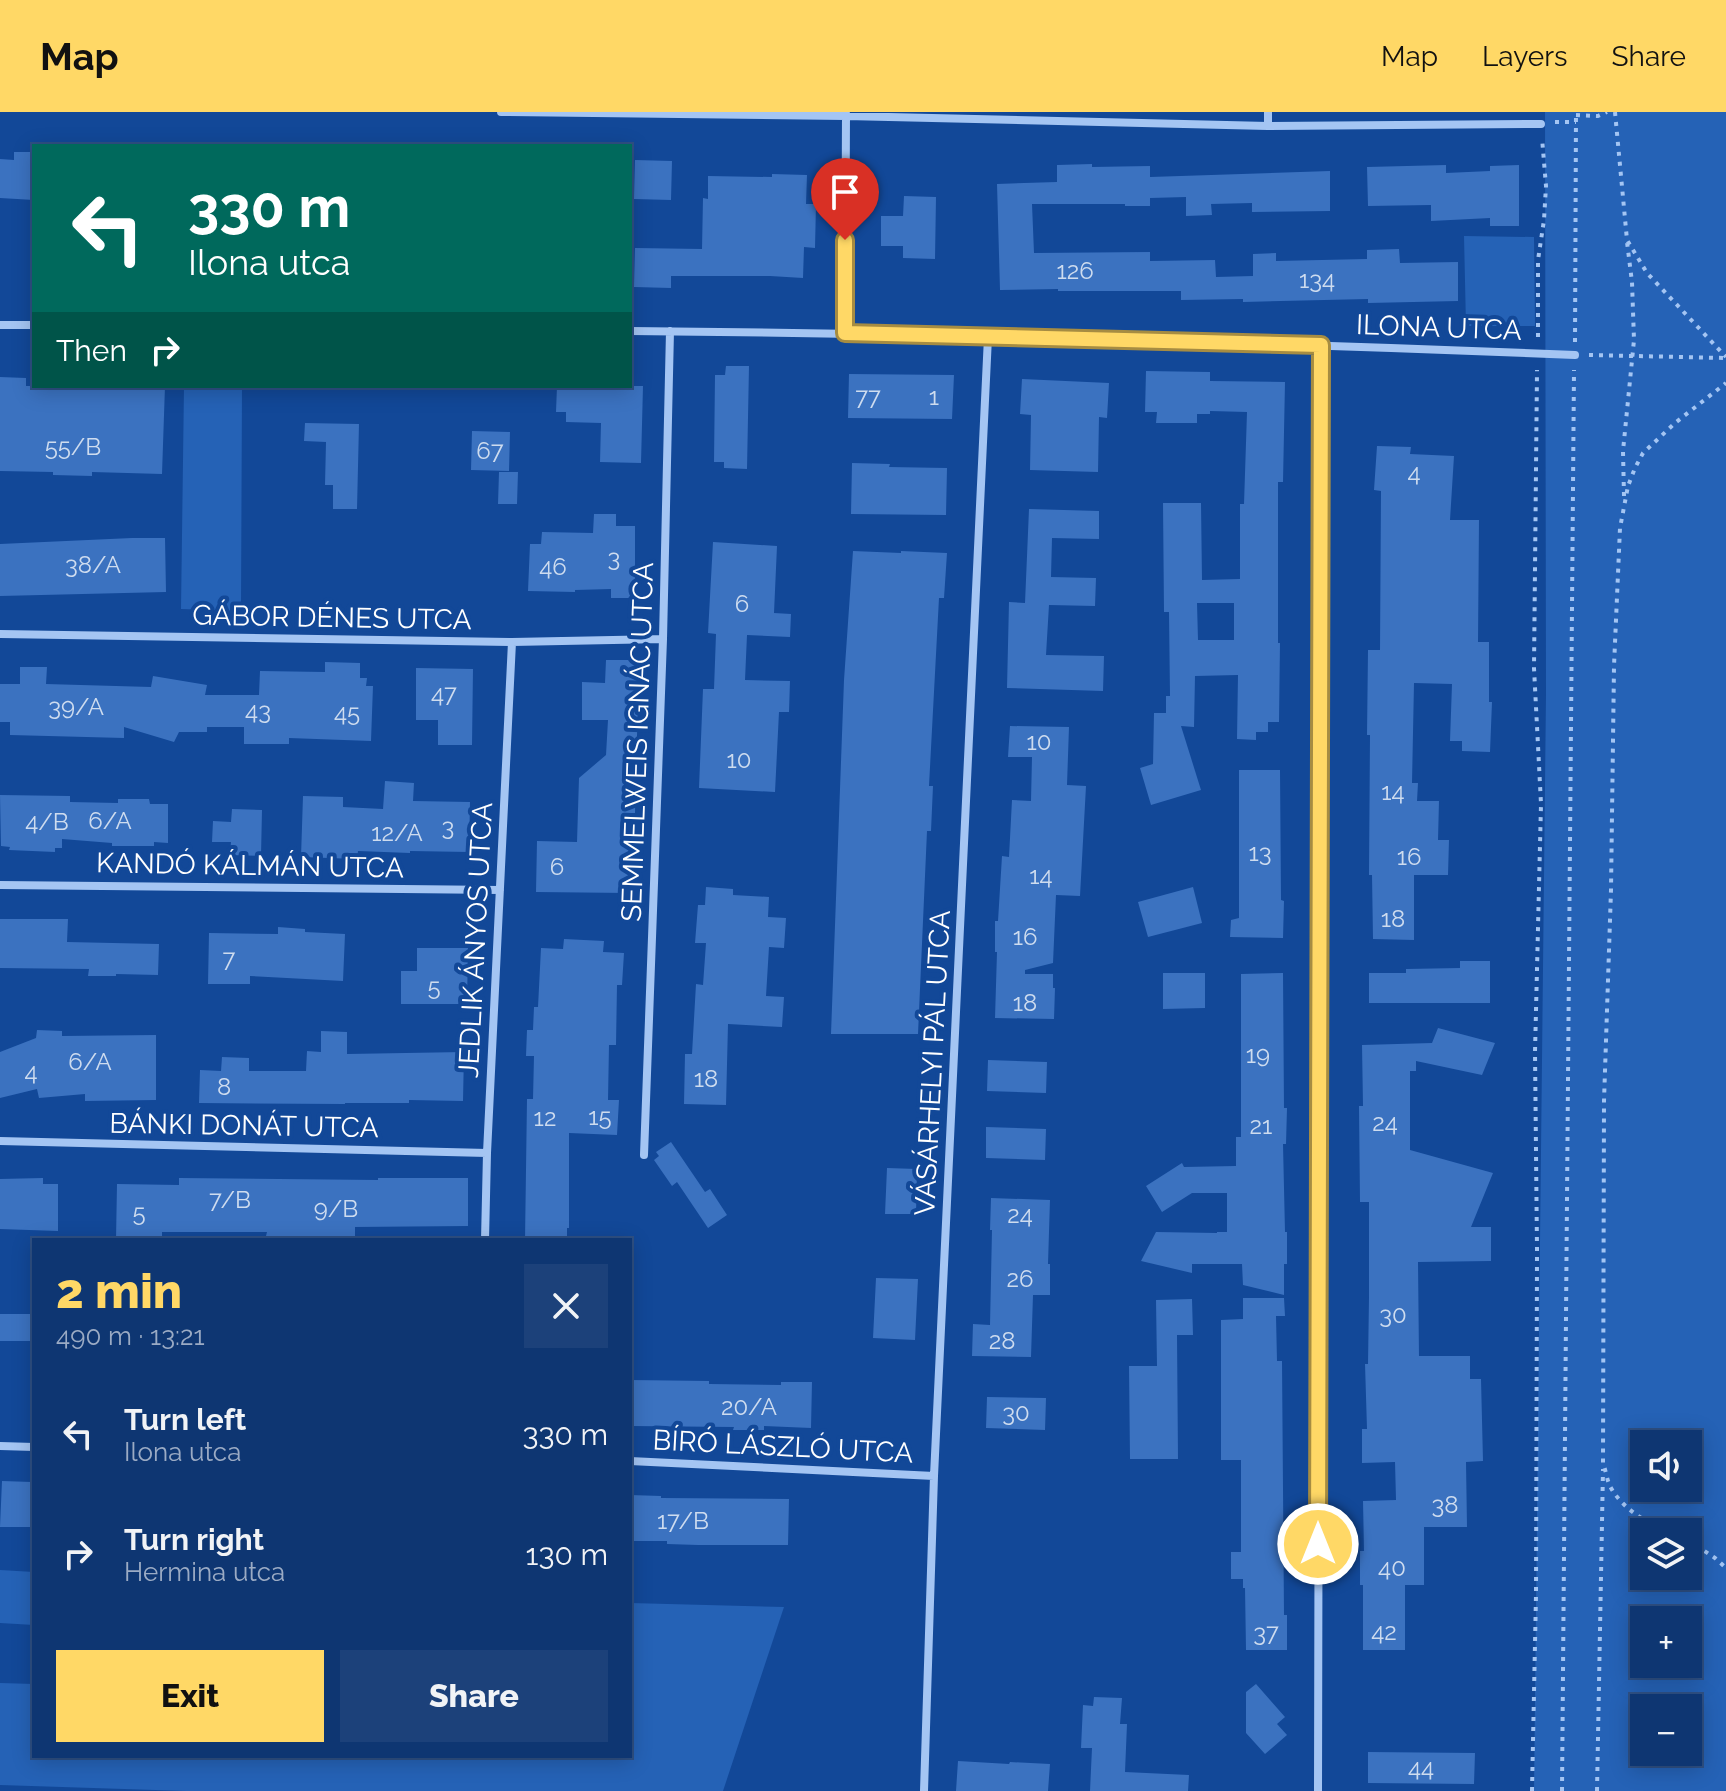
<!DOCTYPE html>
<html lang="en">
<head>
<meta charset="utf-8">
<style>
	body { margin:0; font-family:Raleway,sans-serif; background:#1c417a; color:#f1f3f6; height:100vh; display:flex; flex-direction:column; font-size:30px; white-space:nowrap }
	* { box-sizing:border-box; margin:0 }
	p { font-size:26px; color:#9babc4 }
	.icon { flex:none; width:44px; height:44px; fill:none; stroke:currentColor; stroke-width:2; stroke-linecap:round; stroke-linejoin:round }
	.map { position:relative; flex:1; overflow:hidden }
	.sheet { position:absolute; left:32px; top:1126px; width:600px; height:520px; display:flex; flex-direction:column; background:#0e3672; border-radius:0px; box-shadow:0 4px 20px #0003,0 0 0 2px #2e5084 }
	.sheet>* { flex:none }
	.banner { position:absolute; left:32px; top:32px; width:600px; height:244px; border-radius:0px; box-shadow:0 4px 20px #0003,0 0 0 2px #2e5084; background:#00695c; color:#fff; overflow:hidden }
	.controls { position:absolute; left:1630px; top:1318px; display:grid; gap:16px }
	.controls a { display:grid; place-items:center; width:72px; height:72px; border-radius:0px; background:#0e3672; box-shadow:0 4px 20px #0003,0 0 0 2px #2e5084; font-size:40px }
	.pin { position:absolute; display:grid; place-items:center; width:68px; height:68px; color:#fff; margin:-82px -34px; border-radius:50% 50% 50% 0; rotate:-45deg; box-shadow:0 0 8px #0007 }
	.pin .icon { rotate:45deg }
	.me { position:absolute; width:88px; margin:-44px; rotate:0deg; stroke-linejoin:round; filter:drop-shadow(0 0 6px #0008) }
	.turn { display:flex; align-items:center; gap:28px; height:168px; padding:0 24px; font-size:36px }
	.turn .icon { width:104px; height:104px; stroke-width:2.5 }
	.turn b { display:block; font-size:56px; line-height:68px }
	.then { display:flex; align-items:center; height:76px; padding:0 24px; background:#0003; gap:16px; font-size:30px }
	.round { display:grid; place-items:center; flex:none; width:84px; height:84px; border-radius:0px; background:#1c417a }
	.overview { display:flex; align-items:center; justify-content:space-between; height:136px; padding:0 24px }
	h1 { font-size:48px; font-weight:800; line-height:60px; color:#ffd866 }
	.cta { display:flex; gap:16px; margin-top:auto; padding:16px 24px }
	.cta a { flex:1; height:92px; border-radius:0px; background:#ffd866; color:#111; font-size:32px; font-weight:800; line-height:92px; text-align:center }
	.cta a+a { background:#1c417a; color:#f1f3f6 }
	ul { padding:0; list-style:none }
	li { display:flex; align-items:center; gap:24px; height:120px; padding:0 24px }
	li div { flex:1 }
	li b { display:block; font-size:30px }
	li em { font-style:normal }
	header { display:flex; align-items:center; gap:48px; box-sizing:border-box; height:112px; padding:0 40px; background:#ffd866; color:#111 }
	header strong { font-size:38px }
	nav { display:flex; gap:44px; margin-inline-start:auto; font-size:28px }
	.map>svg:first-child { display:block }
	.green { fill:#2562b6; fill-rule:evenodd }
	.building { fill:#3b72c0; fill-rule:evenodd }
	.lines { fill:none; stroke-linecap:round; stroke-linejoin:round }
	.path { stroke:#a4c5f3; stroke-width:4; stroke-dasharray:4 6; stroke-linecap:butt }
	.minor { stroke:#a4c5f3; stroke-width:8 }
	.route-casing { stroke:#a68c42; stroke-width:20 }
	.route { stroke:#ffd866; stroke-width:14 }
	.labels { text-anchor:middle; stroke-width:8; stroke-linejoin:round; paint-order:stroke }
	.number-label { font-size:24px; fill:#cedcef }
	.street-label { font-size:28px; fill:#fff; stroke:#124898 }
</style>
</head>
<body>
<header>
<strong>Map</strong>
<nav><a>Map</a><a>Layers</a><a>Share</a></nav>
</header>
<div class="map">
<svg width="1726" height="1679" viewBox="0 0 1726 1679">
	<rect width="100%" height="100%" fill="#124898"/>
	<path class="green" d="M1545,0H1726V1679H1534L1546,582ZM1644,1332H1688V1376H1644ZM1644,1420H1688V1464H1644ZM1644,1508H1688V1552H1644ZM1644,1596H1688V1640H1644Z
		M1464,124L1534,125L1535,214H1466Z
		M184,274H242L241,499L181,497Z
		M0,1458L34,1460V1513L0,1511Z
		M630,1491L784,1495L723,1679H186L0,1673V1571L34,1572V1644H630Z"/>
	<path class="building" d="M14,40H34V88L0,86V47L14,48Z
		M635,48L672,49L671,88L634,87Z
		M1092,52V55L1150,54V65L1330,59V99L1252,100V91L1211,92L1212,103L1186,104V85L1150,86V94H1125V92H1032L1034,141L1150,140V149L1215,148L1216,165L1253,164V142L1276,141V149L1367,147V138L1399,137L1400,151L1458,150V189L1368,191V187L1243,190V187L1181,188V179H1058V177L1000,178L997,72L1057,70V53Z
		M1446,53V61L1490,59V54L1519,53V114H1490V106L1431,109V93L1368,94L1367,55Z
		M772,62L807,63L806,92H816L815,136L804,135L803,166L770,164H671V176L634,175L635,136L702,137L703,86L708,87V64L772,65Z
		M904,84L936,85L935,147L903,146V134H881V104H903Z
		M726,254H749L747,357L724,356V350H714L715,263H725Z
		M1146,259L1210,260V269L1285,270L1283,370H1278V531H1280L1279,610H1268V620H1256V628L1237,627L1238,563L1195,564L1194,615L1181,614L1201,678L1151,693L1140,656L1153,652L1154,601H1166V584H1170L1169,500H1164L1163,391H1201L1202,468L1240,467V392H1244L1247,300L1210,299V302H1197V311H1156L1157,300H1145ZM1197,491H1234V528H1198Z
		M849,262L954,263L952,307L848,306Z
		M0,265L26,266V274H165L162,362L92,360V364L53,363V360L0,359Z
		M1022,267L1109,271L1107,306L1099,305L1098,360L1030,358L1031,303L1020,302Z
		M557,274H643L641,351L600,350L601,311L566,310V300H556Z
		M305,311L359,312L357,397H333V373H325L326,330L304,329Z
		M472,319L510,320L509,359L471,358Z
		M1377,334L1411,335L1410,342L1454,344L1450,408H1479L1478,530H1489V590H1492L1490,640L1462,639V629H1450L1452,572L1414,571L1412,671H1418L1417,689H1439L1438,728H1449L1448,763H1414V828L1373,827L1372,763H1369L1370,623H1367L1368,538H1380L1381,379L1374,378Z
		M852,351L890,352L889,355L947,356L946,403L851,402Z
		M499,360H518L517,392H498Z
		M1029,397L1099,399V427L1052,426L1051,465L1096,466L1095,494L1049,493L1046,543L1104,544L1103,579L1007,576L1009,490L1025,491Z
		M594,402H616V414H635V486H611V477L575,478V480L528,479L530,432H541L542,420L593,421Z
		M132,426H165L166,480L0,484V432Z
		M713,430L777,434L774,501L791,502L790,525L747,523L745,568L790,569L789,600H779L775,680L699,676L703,577H714L716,522L708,521Z
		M853,439L901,441V439L947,441L944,486H939L929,674H933L931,719H927L918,922H831L844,568Z
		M606,548H639L635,701H629L628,781L536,780L537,729L577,730L579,666L606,643L608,608H582V570L605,571Z
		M325,550L360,551V566H367L366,574H373L371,629L289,626V632H244V615H207V620H179L174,630L124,615V626L10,623V610H0V572H20V555H47L46,572L151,575L153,564L207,573L205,583H259L260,559L325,560Z
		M416,556L473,557L472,633H438V608H416Z
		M1010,614L1069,615L1067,673L1086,674L1080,784L1056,783L1053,851L1025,858V862H1053V876H1055L1054,907L995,906L997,840H995V809H998L1002,744L1009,745L1012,688L1031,689L1032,645H1008Z
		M1239,658H1280L1281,788L1284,789L1283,826L1230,825L1231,808L1239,806Z
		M385,669L414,671L413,689L470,690L469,740L410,739V741L358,739L357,747L301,745L303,684L343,685V695L383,697Z
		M0,683L70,684V690L118,691V687H149L150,692H168V731L154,730V734H112V731L62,727V736H55V740L9,738L10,735L1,734Z
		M232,697L262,698L261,744L230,743L231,730H212L213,709L231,710Z
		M706,775L733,777V783L769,785L768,805L786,806L784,836L769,835L766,884L784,885L782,915L728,912L726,993L684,992L685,942H692L696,872L703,873L706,831H695L698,793H705Z
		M1193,775L1202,811L1148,825L1138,790Z
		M0,807H68L67,830L159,832L158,863L116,862V864H88L89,857L0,856Z
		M278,815L305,817V820L345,822L343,869L250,864V872H208L209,821L278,822Z
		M564,827L604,829L603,840L624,841L622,873H617L616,933H609L608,988H619L617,1023L569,1021V1116H567V1128H525L527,987H533L534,944H526L527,918H533L534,895H538L541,836L563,837Z
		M417,836H468L467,892H401V859H417Z
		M1460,849H1490V891H1369V861H1406V857L1460,856Z
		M1163,861H1205V896L1163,897Z
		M1283,861L1284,996H1287L1286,1032H1283L1285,1120H1287V1152H1284V1183L1243,1173L1242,1152H1192V1161L1141,1149L1156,1120L1217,1121V1120H1227V1081H1192L1162,1100L1146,1074L1182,1051L1184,1055L1236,1054V1025H1241V862Z
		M1438,916L1495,931L1482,963L1416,949V959H1410V1038L1493,1061L1471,1115H1491V1149L1418,1150L1419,1244H1470V1267H1481L1483,1349L1466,1350L1467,1415H1424V1473H1405V1538H1363V1473H1360V1439H1364L1363,1389L1396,1388L1395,1350L1362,1351V1317H1367L1365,1252H1368L1369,1185V1090H1360L1359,994H1363L1362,933L1432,931Z
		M37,918L62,919V924L156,923V988L85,989V982L39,986L37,977L0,986V940L36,926Z
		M321,919L347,920V942L464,940L463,989L409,988V991H345V992L199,991L200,958L221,959L222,945L249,946V959H306L307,939L321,940Z
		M988,948L1047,950L1046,981L987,979Z
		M986,1015L1046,1017L1045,1048L986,1046Z
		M671,1030L705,1080L710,1077L727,1103L708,1116L677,1070L672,1074L654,1048L659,1044L656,1040Z
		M887,1056L917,1057L916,1102H885Z
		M43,1066V1072H58V1119L0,1117V1067Z
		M179,1066L378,1068V1066H468V1114L355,1115V1126L266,1124L267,1120H162V1128H116L117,1072L179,1073Z
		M991,1086L1050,1088L1048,1152H1050V1183H1033L1031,1245L972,1244L973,1212L990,1213L992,1118H990Z
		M876,1166L918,1167L915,1228L873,1226Z
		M1243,1186H1284L1285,1204H1276L1277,1249H1282L1284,1503H1287V1538H1246L1245,1476H1243V1467H1231V1440H1241V1348H1221V1208L1243,1207Z
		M1192,1187L1193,1223H1177L1178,1347H1130L1129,1254H1157L1156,1188Z
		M0,1202H34V1229H0Z
		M630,1268L709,1269V1272L781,1273V1270H812L811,1316L764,1314V1318H733L734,1315L630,1314Z
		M987,1285L1046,1286L1045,1318L986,1316Z
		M2,1369L32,1370L31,1415H0Z
		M630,1383L661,1384V1386L789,1387L788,1433H698L667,1432V1429H630Z
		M1256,1572L1285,1605L1277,1612L1287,1623L1265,1642L1246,1621V1580Z
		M1094,1585L1122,1586L1120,1612H1127L1125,1660L1189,1663L1188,1679H1090L1092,1636H1081L1083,1593L1093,1594Z
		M1368,1640L1475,1641L1474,1672L1368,1671Z
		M958,1649L1009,1652L1010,1650L1050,1652L1048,1679H956Z"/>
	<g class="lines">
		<path class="path" d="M1615,0L1627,128L1647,161L1726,245
			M1576,3L1598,4L1607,0
			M1555,10H1576
			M1538,225V148L1544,108L1546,74L1542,26
			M1575,230L1576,0
			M1589,243L1726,246
			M1624,384L1623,339L1634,228L1632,170L1627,130
			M1668,1420C1647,1411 1623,1397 1611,1376C1607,1369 1606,1359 1603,1351L1604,989L1611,778L1614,554L1620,416L1628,374L1635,356L1643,341L1675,311L1726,271
			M1688,1428L1715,1446L1726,1456
			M1532,1679L1536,1483L1537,1138L1535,940L1541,692L1534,556L1537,258
			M1562,1679L1574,258
			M1597,1679L1603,1357"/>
		<path class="minor" d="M501,0L846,4L1268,14L1541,12
			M1268,14V0
			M0,213H34
			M630,219C945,222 1260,230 1575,243
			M845,221L846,2
			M0,522L512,530L663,527
			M0,773L500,778
			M0,1029L487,1041
			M644,1043L663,527L670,219
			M485,1128L487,1041L512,530
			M0,1334L34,1335
			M630,1349L934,1364
			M924,1679L934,1364L988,225
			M1318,1679L1321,233"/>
	</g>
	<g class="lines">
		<g class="route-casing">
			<path id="route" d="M845,128V221L1321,233L1318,1432"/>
		</g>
		<use href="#route" class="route"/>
	</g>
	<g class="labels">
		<g class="number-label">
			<text x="1075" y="167">126</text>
			<text x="1317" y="176">134</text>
			<text x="868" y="293">77</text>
			<text x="934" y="293">1</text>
			<text x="73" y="343">55/B</text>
			<text x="490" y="347">67</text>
			<text x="1414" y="369">4</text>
			<text x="614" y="454">3</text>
			<text x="93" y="461">38/A</text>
			<text x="553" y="463">46</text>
			<text x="742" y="500">6</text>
			<text x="444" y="590">47</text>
			<text x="76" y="603">39/A</text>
			<text x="258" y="607">43</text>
			<text x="347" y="609">45</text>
			<text x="1039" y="638">10</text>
			<text x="739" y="656">10</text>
			<text x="1393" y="688">14</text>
			<text x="110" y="717">6/A</text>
			<text x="47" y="718">4/B</text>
			<text x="448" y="723">3</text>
			<text x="397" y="729">12/A</text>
			<text x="1260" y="749">13</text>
			<text x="1409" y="753">16</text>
			<text x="557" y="763">6</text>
			<text x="1041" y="772">14</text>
			<text x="1393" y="815">18</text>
			<text x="1025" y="833">16</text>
			<text x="229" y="855">7</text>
			<text x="434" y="883">5</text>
			<text x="1025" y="899">18</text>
			<text x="1258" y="951">19</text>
			<text x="90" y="958">6/A</text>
			<text x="31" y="968">4</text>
			<text x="706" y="975">18</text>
			<text x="224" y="983">8</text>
			<text x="600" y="1013">15</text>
			<text x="545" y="1014">12</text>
			<text x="1385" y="1019">24</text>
			<text x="1261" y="1022">21</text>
			<text x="230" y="1096">7/B</text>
			<text x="336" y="1105">9/B</text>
			<text x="139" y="1109">5</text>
			<text x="1020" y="1111">24</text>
			<text x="1020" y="1175">26</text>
			<text x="1393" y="1211">30</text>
			<text x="1002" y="1237">28</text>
			<text x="749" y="1303">20/A</text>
			<text x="1016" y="1309">30</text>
			<text x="1445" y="1401">38</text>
			<text x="683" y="1417">17/B</text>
			<text x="1392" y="1464">40</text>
			<text x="1384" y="1528">42</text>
			<text x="1266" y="1529">37</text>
			<text x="1421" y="1664">44</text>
		</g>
		<g class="street-label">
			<text transform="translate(1439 215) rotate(2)" y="10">ILONA UTCA</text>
			<text transform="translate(332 505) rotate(1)" y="10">GÁBOR DÉNES UTCA</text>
			<text transform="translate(637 630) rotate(-88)" y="10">SEMMELWEIS IGNÁC UTCA</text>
			<text transform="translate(250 753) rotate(1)" y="10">KANDÓ KÁLMÁN UTCA</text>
			<text transform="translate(475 828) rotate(-87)" y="10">JEDLIK ÁNYOS UTCA</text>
			<text transform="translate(932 951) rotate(-87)" y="10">VÁSÁRHELYI PÁL UTCA</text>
			<text transform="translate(244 1013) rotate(1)" y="10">BÁNKI DONÁT UTCA</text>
			<text transform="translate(783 1334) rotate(3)" y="10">BÍRÓ LÁSZLÓ UTCA</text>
		</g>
	</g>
</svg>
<div class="controls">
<a><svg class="icon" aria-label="sound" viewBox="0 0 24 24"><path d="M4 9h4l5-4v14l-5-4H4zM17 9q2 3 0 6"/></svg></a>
<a><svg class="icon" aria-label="layers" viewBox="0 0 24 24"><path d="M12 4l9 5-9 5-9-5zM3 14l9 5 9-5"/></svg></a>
<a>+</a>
<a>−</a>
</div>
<div class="pin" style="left:845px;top:128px;background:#d93025"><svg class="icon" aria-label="arrive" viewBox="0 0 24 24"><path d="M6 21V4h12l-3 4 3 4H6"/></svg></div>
<svg class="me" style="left:1318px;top:1432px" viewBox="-20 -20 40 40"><circle r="17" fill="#ffd866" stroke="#fff" stroke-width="3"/><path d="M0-11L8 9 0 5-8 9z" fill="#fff"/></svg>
<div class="banner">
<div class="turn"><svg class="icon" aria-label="left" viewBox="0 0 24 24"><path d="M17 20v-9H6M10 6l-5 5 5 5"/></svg><div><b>330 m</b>Ilona utca</div></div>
<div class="then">Then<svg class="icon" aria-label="right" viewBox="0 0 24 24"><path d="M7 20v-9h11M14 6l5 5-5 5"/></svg></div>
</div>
<section class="sheet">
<div class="overview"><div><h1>2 min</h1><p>490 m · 13:21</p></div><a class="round"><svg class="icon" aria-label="close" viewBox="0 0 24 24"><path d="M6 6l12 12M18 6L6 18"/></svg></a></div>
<ul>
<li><svg class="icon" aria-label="left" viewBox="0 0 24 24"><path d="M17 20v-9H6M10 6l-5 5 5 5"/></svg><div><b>Turn left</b><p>Ilona utca</p></div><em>330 m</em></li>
<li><svg class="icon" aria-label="right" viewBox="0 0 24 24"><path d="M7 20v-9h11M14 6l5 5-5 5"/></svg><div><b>Turn right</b><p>Hermina utca</p></div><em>130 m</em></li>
</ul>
<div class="cta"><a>Exit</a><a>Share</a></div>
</section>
</div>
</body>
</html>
